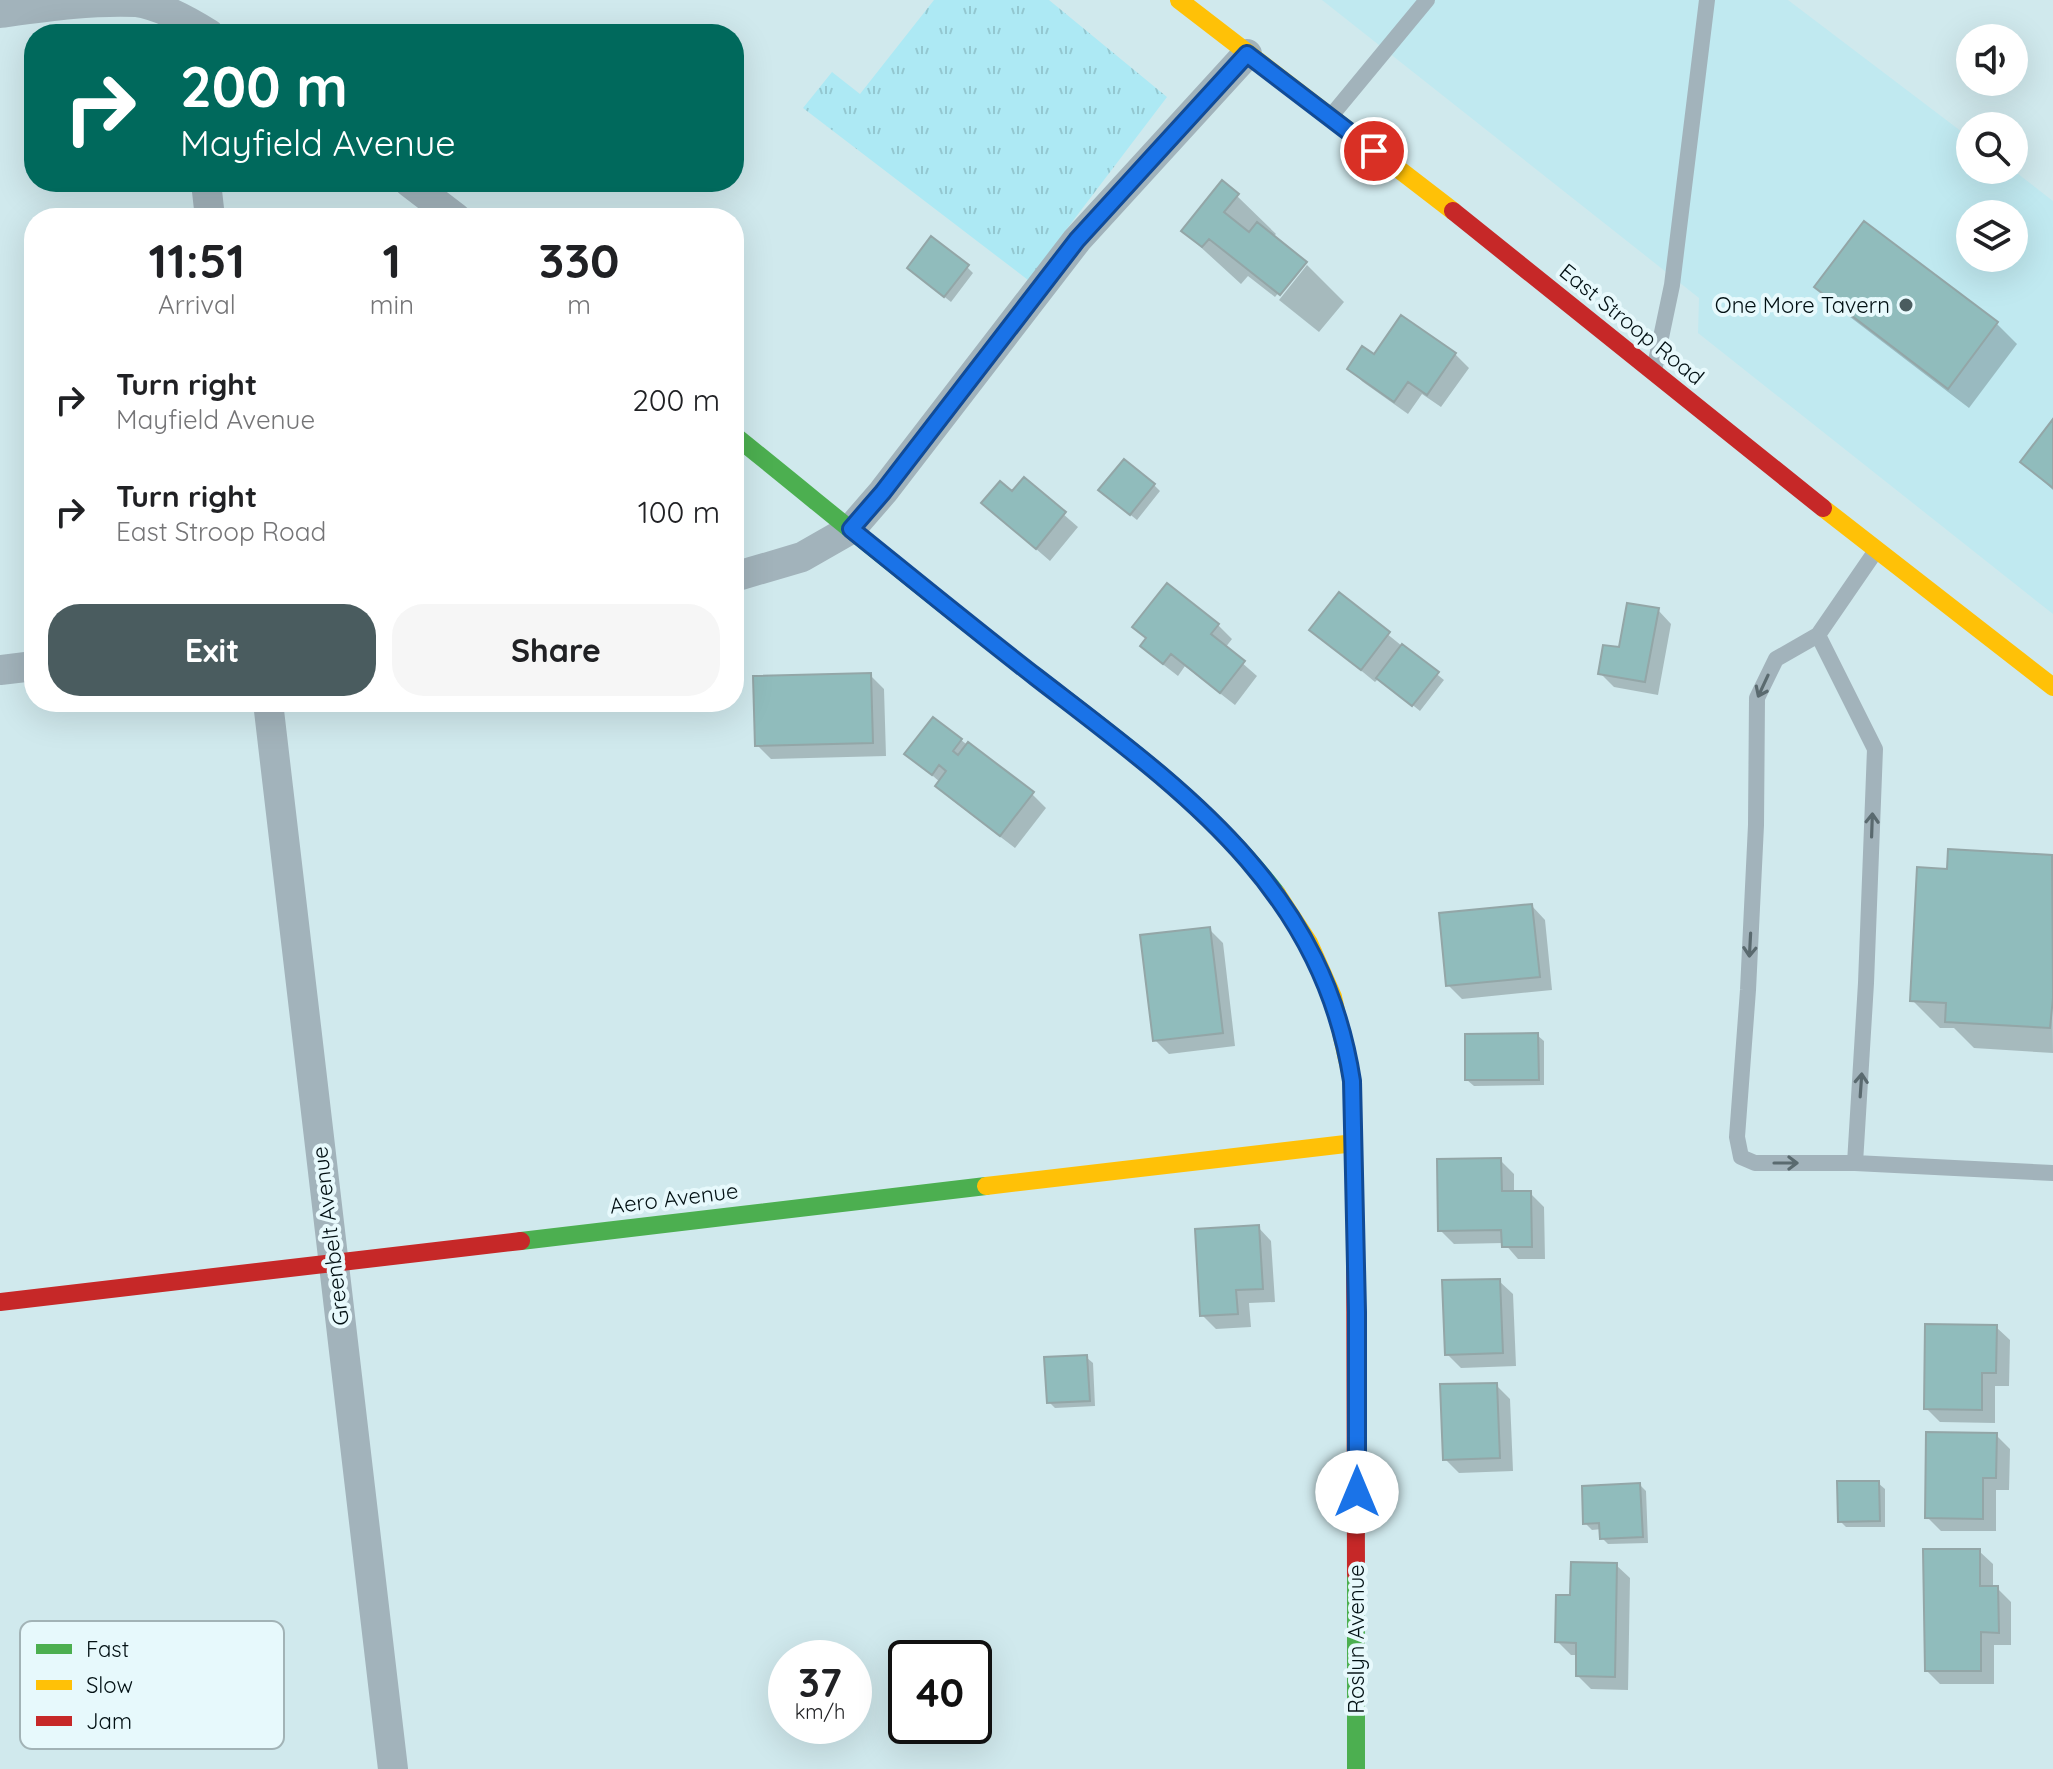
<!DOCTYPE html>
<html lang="en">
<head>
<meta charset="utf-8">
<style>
	body { margin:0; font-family:Quicksand,sans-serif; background:#f6f6f6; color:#202124; height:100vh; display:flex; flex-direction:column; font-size:30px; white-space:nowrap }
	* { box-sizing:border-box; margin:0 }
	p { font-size:26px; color:#757577 }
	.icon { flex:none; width:44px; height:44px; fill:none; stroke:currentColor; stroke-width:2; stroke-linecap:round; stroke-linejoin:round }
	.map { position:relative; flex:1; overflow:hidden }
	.side { position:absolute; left:24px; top:208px; width:720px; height:504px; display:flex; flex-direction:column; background:#fff; border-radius:32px; box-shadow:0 8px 32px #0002 }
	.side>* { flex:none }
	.guide { position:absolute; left:24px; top:24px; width:720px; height:168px; border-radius:32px; box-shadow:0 8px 32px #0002; background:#00695c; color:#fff; overflow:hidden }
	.tools { position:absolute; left:1956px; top:24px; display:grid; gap:16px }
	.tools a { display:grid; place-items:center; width:72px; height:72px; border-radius:50%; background:#fff; box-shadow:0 8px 32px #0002; font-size:40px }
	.speed { position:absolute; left:768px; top:1640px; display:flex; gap:16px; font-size:40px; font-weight:700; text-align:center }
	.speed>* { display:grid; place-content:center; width:104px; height:104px; border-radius:50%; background:#fff; box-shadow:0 8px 32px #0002; line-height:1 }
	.speed small { font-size:20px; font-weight:400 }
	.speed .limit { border:4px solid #111; border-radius:12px; background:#fff; color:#111 }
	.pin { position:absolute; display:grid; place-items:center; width:68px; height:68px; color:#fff; margin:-34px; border:4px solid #fff; border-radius:50%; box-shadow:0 2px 8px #0007 }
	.me { position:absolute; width:88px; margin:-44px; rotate:0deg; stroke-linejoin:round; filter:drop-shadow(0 0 6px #0008) }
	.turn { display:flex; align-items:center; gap:28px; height:168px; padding:0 24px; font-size:36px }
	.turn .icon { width:104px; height:104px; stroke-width:2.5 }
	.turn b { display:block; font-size:56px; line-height:68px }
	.eta { display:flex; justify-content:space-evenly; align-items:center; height:136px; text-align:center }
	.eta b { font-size:48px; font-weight:700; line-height:56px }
	.button { display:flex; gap:16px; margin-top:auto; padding:16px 24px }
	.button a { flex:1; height:92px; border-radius:32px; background:#4a5c5f; color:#fff; font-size:32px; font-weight:700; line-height:92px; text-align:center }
	.button a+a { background:#f6f6f6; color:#202124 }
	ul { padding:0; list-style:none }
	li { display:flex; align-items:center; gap:24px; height:112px; padding:0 24px }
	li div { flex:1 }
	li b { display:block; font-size:30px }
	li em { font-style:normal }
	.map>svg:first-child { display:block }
	.built { fill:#c0e9f0; fill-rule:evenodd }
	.grass { fill:url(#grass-tufts) }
	.shadow { fill:#0003 }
	.building { fill:#90bcbc; stroke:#93a6a7; stroke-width:2 }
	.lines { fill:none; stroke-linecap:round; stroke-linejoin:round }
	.lane { stroke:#a2b3bb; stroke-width:16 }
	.street { stroke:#a2b3bb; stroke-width:30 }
	.fast { stroke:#4caf50; stroke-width:18 }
	.slow { stroke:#ffc107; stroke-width:18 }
	.jam { stroke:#c62828; stroke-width:18 }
	.oneway { stroke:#5a6a6f }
	.route-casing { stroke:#114b97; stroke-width:20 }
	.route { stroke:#1a73e8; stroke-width:14 }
	.poi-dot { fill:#4a5c5f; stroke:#e7f9fc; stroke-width:3 }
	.labels { text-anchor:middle; stroke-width:8; stroke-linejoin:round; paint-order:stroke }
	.poi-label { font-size:22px; fill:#021013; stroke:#e7f9fc; text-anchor:end }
	.street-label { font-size:22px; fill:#021013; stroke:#e7f9fc }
	.key { fill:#e7f9fc; stroke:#a2b3b6; stroke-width:2 }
	.key-label { font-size:22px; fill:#021013 }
</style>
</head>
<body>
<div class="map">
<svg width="2053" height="1769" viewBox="0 0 2053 1769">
	<defs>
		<pattern id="grass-tufts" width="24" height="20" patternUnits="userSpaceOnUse" patternTransform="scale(2)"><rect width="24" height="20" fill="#ade9f4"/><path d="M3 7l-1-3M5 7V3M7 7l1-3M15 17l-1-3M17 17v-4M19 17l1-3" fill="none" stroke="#93c7d0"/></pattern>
	</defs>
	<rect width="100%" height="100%" fill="#d0e9ed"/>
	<path class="built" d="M1322,0H1788L1970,138V170H2013L2053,201V614L1698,333L1699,298ZM1970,214H2014V258H1970Z"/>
	<path class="grass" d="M934,0H1049L1167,97L1028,280L803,108L832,72L860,94Z"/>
	<path class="shadow" d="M1237,196L1276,234L1273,237L1307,264H1302L1275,297L1248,276L1241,284L1183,231Z
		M1307,265L1344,302L1319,332L1279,300Z
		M967,267L973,273L951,302L916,274Z
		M1816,287L1997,324L2017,344L1969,408L1837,307Z
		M1455,354L1469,368L1441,407L1422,394L1408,414L1363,382L1349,369L1374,357Z
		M2053,423V490L2022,462Z
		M1024,480L1078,527L1050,561L983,503L1012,494Z
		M1154,485L1160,491L1137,520L1107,496Z
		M1339,595L1444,680L1420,711L1379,678L1375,682L1312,630Z
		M1658,610L1671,624L1658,695L1614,687L1600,673Z
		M1218,625L1232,639L1225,648L1257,676L1235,705L1185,666L1178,676L1156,659L1143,646L1148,640L1135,627Z
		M870,675L884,689L886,756L771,759L757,745Z
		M961,740L1032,794L1046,808L1015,848L951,799L938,786L940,782L907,754Z
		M2051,857L2053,1053L1974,1048L1954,1028H1940L1912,1000L1949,871Z
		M1532,906L1545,920L1552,990L1462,999L1448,985Z
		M1209,929L1223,943L1235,1046L1169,1054L1155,1040Z
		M1537,1035L1544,1041V1085L1474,1086L1467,1080Z
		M1500,1160L1514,1174V1193H1530L1544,1207L1545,1259H1518L1504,1243L1454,1244L1440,1230Z
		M1258,1227L1271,1241L1275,1302L1249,1303L1251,1327L1216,1329L1202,1315Z
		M1499,1281L1513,1294L1516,1366L1461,1368L1447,1354Z
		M1996,1327L2010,1340L2009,1386H1995V1423L1940,1422L1926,1408Z
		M1086,1357L1093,1363L1095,1406L1055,1408L1049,1402Z
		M1496,1385L1510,1399L1513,1471L1459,1473L1445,1459Z
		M1996,1435L2010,1449L2009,1490H1996V1531H1941L1927,1517Z
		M1878,1483L1885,1489V1527H1846L1840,1521Z
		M1640,1485L1646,1491L1648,1543L1608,1544L1602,1538V1529L1592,1530L1585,1523Z
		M1979,1551L1993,1564V1588H1997L2011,1602V1645H1994V1684H1940L1927,1671Z
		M1616,1565L1630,1578L1628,1690L1591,1689L1578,1676V1655H1571L1557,1641L1572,1597Z"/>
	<path class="building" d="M1222,180L1239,194L1224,212L1249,232L1257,222L1307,262L1280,295L1209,239L1202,247L1181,231Z
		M1864,221L1998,322L1948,389L1814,287Z
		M931,236L969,265L944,297L907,268Z
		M1401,315L1456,353L1427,395L1408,382L1394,402L1347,369L1362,346L1374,354Z
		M2053,419V488L2020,462Z
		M1124,459L1155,484L1130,515L1098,490Z
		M1024,477L1066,512L1036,549L981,503L1000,481L1012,491Z
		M1167,583L1219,624L1211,634L1245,661L1220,693L1171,654L1163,664L1140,646L1146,638L1132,627Z
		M1339,592L1390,632L1361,670L1309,630Z
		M1627,603L1659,608L1645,682L1598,674L1603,645L1619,647Z
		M1402,644L1439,672L1412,706L1376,678Z
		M871,673L873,743L755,746L753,676Z
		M933,717L962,739L953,751L958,755L968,742L1034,792L1000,836L935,786L946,771L939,765L932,775L904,754Z
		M1948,849L2052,855L2053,998L2050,1028L1945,1022L1946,1003L1910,1001L1917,867L1947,869Z
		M1532,904L1540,977L1446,986L1439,913Z
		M1210,927L1223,1033L1153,1041L1140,935Z
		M1538,1033L1539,1080H1465V1034Z
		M1501,1158L1502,1191H1531L1532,1247H1502L1501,1230L1438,1231L1437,1159Z
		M1259,1225L1263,1289L1236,1290L1238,1314L1200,1316L1195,1229Z
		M1500,1279L1503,1353L1445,1355L1442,1280Z
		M1925,1324L1997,1325L1996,1373H1982V1410L1924,1409Z
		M1087,1355L1090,1401L1047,1403L1044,1357Z
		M1497,1383L1500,1458L1443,1460L1440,1384Z
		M1926,1432L1997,1433L1996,1478H1983V1519L1925,1518Z
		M1837,1481H1879L1880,1521L1838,1522Z
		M1640,1483L1643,1537L1600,1539L1599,1523L1583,1524L1582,1486Z
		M1923,1549H1980V1586H1998L1999,1633L1981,1632V1671H1925Z
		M1571,1562L1617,1563L1615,1677L1576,1676V1643L1555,1642L1556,1595H1570Z"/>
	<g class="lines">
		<path class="lane" d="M1331,116L1427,0
			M1655,366L1672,285L1707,0
			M1875,552L1818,635L1776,659L1757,698L1756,825L1748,990L1737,1137L1741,1157L1755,1163H1855L2053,1173
			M1818,635L1875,749L1866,983L1855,1163"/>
		<path class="street" d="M0,13C44,7 91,0 136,2C162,6 187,20 209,34
			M206,182L210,218
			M409,182L456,218
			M734,577L802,557L851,529L883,492L1077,240L1247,54
			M0,670L34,666
			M268,702L393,1769"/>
		<path class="fast" d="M734,435C822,506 910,579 1000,649C1097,724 1201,795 1277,894
			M521,1241L986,1186
			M1356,1769V1574"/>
		<path class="slow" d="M1179,0L1453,211
			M1823,508L2053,687
			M1277,894L1309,943L1333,997L1352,1081L1355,1201
			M986,1186L1354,1143"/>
		<path class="jam" d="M1453,211L1823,508
			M1355,1201L1356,1574
			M0,1302L521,1241"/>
	</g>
	<defs><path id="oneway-shaft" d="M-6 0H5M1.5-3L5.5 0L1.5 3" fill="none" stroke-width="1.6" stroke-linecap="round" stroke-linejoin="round" transform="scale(2)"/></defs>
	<g class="oneway">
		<use href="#oneway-shaft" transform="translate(1763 686) rotate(115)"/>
		<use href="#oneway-shaft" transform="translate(1872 825) rotate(-88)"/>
		<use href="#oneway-shaft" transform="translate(1750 945) rotate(93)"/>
		<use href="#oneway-shaft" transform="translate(1861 1085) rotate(-86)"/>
		<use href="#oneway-shaft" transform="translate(1786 1163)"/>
	</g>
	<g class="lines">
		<g class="route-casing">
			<path id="route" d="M1357,1492V1312L1352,1081C1322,886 1181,789 1036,677C974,629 913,579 851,529L883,492L1077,240L1247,54L1374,151"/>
		</g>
		<use href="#route" class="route"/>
	</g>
	<circle class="poi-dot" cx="1906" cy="305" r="8"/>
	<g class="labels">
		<g class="poi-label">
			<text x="1890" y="313">One More Tavern</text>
		</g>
		<g class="street-label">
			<text transform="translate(1632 324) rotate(39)" y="8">East Stroop Road</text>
			<text transform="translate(674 1198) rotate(-7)" y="8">Aero Avenue</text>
			<text transform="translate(330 1236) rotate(-97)" y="8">Greenbelt Avenue</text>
			<text transform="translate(1356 1639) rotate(-90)" y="8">Roslyn Avenue</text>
		</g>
	</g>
	<rect x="20" y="1621" width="264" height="128" rx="12" class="key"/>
	<rect x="36" y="1644" width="36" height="10" fill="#4caf50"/>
	<rect x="36" y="1680" width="36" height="10" fill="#ffc107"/>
	<rect x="36" y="1716" width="36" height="10" fill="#c62828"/>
	<g class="key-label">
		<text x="86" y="1657">Fast</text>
		<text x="86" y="1693">Slow</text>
		<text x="86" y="1729">Jam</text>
	</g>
</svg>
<div class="tools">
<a><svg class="icon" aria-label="sound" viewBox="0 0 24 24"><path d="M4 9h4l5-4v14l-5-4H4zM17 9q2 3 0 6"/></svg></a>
<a><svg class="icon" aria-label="search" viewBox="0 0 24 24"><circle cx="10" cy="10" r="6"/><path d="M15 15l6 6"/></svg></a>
<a><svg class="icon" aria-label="layers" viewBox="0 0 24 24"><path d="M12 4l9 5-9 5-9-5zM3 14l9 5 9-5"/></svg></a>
</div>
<div class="speed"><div>37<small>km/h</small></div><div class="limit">40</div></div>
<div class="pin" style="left:1374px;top:151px;background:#d93025"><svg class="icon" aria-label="arrive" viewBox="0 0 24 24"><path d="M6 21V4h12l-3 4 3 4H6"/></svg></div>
<svg class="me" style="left:1357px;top:1492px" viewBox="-20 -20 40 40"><circle r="19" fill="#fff"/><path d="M0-13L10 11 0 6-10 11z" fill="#1a73e8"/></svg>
<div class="guide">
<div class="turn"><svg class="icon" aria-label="right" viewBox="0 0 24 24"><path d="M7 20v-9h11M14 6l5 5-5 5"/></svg><div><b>200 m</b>Mayfield Avenue</div></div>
</div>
<section class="side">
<div class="eta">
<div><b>11:51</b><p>Arrival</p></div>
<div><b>1</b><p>min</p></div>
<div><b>330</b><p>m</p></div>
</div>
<ul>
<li><svg class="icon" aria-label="right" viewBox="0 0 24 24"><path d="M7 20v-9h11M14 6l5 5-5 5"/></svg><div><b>Turn right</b><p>Mayfield Avenue</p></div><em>200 m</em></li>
<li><svg class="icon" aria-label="right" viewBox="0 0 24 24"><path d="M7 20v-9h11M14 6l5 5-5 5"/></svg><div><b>Turn right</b><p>East Stroop Road</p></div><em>100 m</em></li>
</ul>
<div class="button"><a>Exit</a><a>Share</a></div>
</section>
</div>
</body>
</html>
